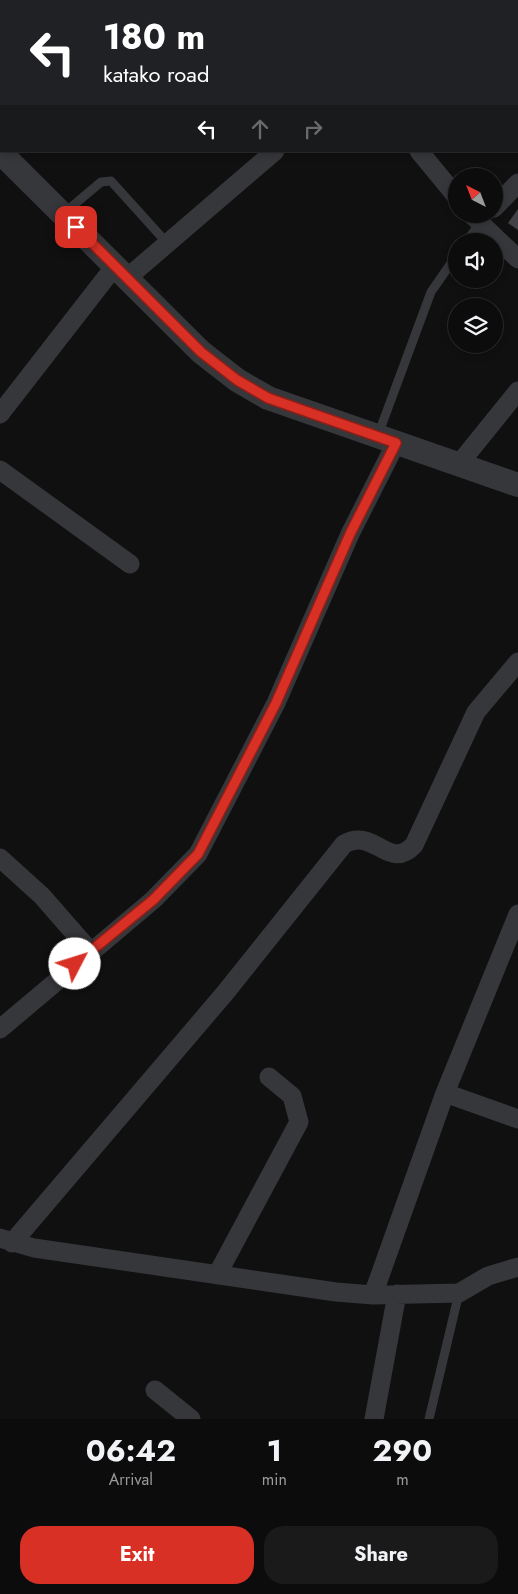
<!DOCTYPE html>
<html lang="en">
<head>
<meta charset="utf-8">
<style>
	body { margin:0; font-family:Jost,sans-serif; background:#1a1a1b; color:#f1f3f6; height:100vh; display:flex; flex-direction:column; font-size:19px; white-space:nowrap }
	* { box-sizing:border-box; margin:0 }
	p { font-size:16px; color:#9a9b9d }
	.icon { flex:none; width:28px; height:28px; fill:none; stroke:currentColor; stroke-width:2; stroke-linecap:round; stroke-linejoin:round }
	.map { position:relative; height:1419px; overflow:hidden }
	.sheet { display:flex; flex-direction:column; background:#0c0c0d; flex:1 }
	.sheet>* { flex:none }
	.top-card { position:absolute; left:0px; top:0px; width:519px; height:152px; box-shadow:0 2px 8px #0003,0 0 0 1px #2c2c2e; background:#202124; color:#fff; overflow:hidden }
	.needle { width:32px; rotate:318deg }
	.buttons { position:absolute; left:448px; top:168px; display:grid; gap:10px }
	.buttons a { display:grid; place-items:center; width:55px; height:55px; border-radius:50%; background:#0c0c0d; box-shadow:0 2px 8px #0003,0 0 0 1px #2c2c2e; font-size:25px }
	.pin { position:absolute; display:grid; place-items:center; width:42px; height:42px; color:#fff; margin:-21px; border-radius:10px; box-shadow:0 2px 8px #0006 }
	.me { position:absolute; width:55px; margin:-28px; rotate:50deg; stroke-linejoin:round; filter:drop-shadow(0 0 4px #0008) }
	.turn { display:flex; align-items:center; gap:18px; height:105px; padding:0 20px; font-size:22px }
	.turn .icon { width:65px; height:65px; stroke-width:2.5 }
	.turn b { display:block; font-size:35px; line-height:42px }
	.lanes { display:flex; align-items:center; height:48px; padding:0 20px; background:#0003; justify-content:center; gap:25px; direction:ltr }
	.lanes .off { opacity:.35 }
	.eta { display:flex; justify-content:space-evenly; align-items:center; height:85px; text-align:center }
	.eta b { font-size:30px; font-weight:700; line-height:35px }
	.primary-button { display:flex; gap:10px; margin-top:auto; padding:10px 20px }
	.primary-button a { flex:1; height:58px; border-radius:20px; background:#d93025; color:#fff; font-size:20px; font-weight:700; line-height:58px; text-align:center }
	.primary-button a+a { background:#1a1a1b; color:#f1f3f6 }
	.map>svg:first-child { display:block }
	.building { fill:#424246 }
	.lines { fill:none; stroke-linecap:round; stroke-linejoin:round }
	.service { stroke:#36373a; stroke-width:9 }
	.minor { stroke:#36373a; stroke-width:19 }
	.tertiary { stroke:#36373a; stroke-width:24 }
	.route-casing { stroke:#8d1f18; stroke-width:12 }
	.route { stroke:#d93025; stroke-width:9 }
</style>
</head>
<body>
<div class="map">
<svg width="518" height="1419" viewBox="0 0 518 1419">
	<rect width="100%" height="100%" fill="#101011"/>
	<path class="building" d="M518,209V230L508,223Z"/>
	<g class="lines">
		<path class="service" d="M63,214L101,182L111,181L167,243
			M467,241L479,224
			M378,435L431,292L456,256
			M429,1419L459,1293"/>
		<path class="minor" d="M142,0L143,1
			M90,1L91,0
			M390,1L391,0
			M0,72L1,71
			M419,151L456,196
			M494,208L518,183
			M471,214L518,259
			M127,278L275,151
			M0,414L115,266
			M459,464L518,391
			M0,470L130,564
			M0,858L42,896L90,951
			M0,1029L153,900L198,854L276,703L350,534L396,443
			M445,1093L518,1119
			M0,1238L34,1248L336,1292L373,1295L459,1293L488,1276L518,1267
			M12,1243L225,993L344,844C375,827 389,872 414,845L476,712L518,662
			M217,1275L299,1122L292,1096L269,1077
			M373,1295L445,1093L518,914
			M155,1390L191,1419
			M374,1419L397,1294"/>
		<path class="tertiary" d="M0,152L201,352L237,380L268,398L518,485"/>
	</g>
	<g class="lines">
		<g class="route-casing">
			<path id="route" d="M75,964L153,900L198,854L276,703L350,534L396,443L268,398L237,380L201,352L76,227"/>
		</g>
		<use href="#route" class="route"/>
	</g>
</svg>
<div class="buttons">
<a><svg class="needle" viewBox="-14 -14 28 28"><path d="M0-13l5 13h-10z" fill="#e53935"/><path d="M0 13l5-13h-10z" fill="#9a9b9d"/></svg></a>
<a><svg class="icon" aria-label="sound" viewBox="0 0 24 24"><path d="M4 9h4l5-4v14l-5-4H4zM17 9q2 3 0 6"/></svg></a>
<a><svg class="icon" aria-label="layers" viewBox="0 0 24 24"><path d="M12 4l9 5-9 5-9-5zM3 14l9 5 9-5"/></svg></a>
</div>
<div class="pin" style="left:76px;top:227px;background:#d93025"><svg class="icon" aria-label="arrive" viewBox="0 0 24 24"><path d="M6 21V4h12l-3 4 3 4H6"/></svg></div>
<svg class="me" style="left:75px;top:964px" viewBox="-20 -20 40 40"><circle r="19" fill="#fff"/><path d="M0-13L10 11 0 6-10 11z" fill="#d93025"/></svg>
<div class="top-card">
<div class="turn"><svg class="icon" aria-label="left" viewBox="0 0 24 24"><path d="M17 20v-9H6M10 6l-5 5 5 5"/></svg><div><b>180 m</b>katako road</div></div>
<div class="lanes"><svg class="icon" aria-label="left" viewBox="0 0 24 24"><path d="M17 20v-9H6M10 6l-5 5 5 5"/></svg><svg class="icon off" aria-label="ahead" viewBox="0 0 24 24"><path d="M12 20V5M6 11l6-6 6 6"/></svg><svg class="icon off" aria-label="right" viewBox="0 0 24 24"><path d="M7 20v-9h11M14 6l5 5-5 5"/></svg></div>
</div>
</div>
<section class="sheet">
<div class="eta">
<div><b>06:42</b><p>Arrival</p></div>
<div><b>1</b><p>min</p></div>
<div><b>290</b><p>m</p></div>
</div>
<div class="primary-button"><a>Exit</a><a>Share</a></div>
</section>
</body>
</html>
